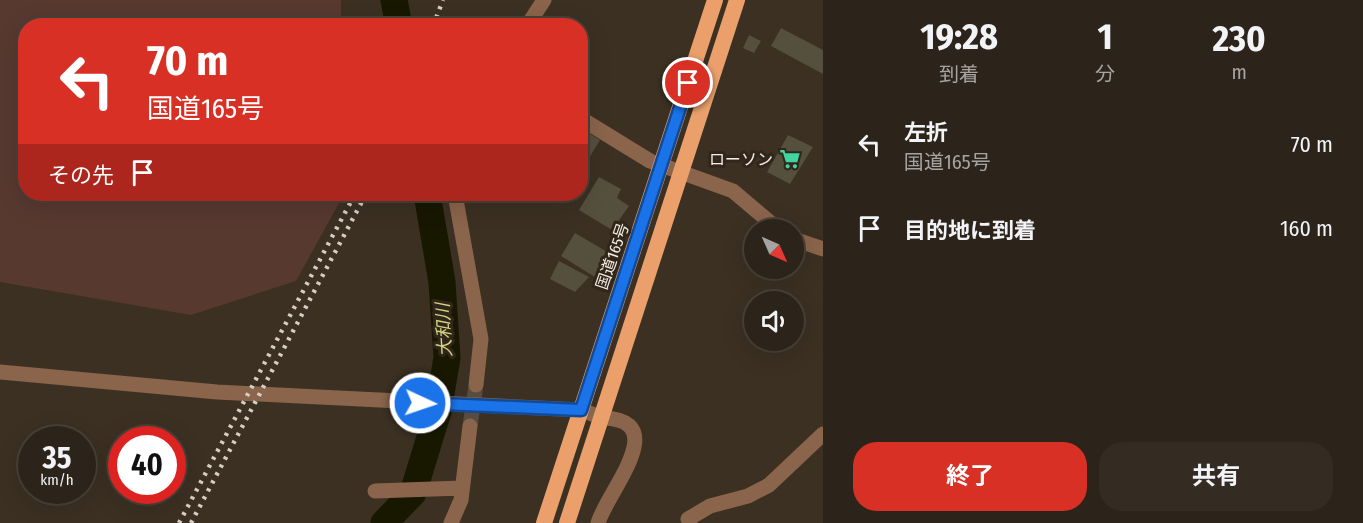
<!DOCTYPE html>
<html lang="ja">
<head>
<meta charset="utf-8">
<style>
	body { margin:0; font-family:"Fira Sans Condensed","Noto Sans JP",sans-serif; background:#342c23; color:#f1f3f6; height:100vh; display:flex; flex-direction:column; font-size:22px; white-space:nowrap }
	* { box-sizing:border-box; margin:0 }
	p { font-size:20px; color:#a6a4a2 }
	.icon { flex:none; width:33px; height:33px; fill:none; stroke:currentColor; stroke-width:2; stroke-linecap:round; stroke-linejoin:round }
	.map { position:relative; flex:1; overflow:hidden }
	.side { display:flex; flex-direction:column; background:#2c241a; width:540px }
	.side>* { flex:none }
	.banner { position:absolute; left:18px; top:18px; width:570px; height:183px; border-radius:24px; box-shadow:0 6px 24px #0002,0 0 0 2px #484139; background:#d93025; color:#fff; overflow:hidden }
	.needle { width:39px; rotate:135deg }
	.controls { position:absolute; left:744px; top:219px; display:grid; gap:12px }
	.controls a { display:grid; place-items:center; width:60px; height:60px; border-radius:50%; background:#2c241a; box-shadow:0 6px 24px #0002,0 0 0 2px #484139; font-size:30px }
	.speed { position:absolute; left:18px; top:426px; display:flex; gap:12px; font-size:30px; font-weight:700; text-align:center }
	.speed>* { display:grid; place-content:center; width:78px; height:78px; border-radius:50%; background:#2c241a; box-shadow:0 6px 24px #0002,0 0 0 2px #484139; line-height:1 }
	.speed small { font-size:15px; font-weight:400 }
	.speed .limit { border:9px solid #d22; background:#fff; color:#111 }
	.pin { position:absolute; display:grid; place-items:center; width:51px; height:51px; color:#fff; margin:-26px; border:3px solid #fff; border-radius:50%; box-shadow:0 2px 6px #0007 }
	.me { position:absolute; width:66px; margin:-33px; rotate:93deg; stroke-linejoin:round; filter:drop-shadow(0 0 4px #0008) }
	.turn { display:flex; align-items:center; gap:21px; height:126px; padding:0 30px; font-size:27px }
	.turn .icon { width:78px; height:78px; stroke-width:2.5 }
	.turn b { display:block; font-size:42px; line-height:51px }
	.then { display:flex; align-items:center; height:57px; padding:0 30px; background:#0003; gap:12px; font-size:22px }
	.eta { display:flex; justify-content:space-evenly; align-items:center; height:102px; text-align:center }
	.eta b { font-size:36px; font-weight:700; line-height:42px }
	.action { display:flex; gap:12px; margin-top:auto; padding:12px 30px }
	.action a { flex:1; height:69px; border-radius:24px; background:#d93025; color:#fff; font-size:24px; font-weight:700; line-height:69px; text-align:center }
	.action a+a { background:#342c23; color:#f1f3f6 }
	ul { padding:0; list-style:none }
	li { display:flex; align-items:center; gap:18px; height:84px; padding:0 30px }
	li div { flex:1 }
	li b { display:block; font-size:22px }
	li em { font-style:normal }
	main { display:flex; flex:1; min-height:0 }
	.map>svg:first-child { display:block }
	.green { fill:#573930 }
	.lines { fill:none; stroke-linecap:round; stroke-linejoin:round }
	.river { stroke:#181800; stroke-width:27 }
	.building { fill:#554f3e }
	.minor-tunnel { stroke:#574c3f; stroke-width:15; stroke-dasharray:15 8; stroke-linecap:butt }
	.minor { stroke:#8a644b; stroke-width:15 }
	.tertiary { stroke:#8a644b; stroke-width:15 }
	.trunk { stroke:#eba06c; stroke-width:16 }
	.rail { stroke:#d6cec5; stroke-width:4.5; stroke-dasharray:3 6; stroke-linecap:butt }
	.route-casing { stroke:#114b97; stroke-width:15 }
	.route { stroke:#1a73e8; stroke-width:10 }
	.labels { text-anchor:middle; stroke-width:6; stroke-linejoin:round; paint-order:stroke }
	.poi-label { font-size:16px; fill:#f4ede5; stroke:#312619; text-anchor:end }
	.street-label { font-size:16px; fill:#f4ede5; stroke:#312619 }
	.water-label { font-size:18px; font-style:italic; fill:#d2d581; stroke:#312619 }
</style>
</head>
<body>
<main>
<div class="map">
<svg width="823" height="523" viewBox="0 0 823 523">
	<rect width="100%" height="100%" fill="#3b3022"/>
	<path class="green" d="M0,0H341V25L26,26V194H344L296,281L191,315L0,282Z"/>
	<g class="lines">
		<path class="river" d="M394,0L399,26
			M384,523L413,493L438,411L447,358L442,282L427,194"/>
	</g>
	<path class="building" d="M781,28L823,50V74L771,46Z
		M749,35L761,41L754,53L743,48Z
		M580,128L600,140L586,163L580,159Z
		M788,135L813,147L790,184L767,172Z
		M599,177L621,189L617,198L629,206L612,230L579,210Z
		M575,233L609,253L595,277L561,256Z
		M559,261L589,277L575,292L550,279Z"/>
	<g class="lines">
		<path class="minor-tunnel" d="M470,426L476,385"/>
		<path class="minor" d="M527,26L544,0
			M580,118L650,161L733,191L779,230
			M455,194L481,339L476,385
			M794,239L823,249
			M375,491L462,488
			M451,523L461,500L470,426
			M598,523C607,492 673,420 603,418
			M690,523L688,519L710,506L748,496L769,485L823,434"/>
		<path class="tertiary" d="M0,372L217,392L581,410L603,418"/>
		<path class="trunk" d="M544,523L715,0
			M567,523L737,0"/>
		<path class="rail" d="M433,26L443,0
			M179,523L355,194
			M191,523L366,194"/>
	</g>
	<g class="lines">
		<g class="route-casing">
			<path id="route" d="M420,403L581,410L688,83"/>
		</g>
		<use href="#route" class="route"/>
	</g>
	<defs>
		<g id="supermarket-bare" transform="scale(1.62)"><path d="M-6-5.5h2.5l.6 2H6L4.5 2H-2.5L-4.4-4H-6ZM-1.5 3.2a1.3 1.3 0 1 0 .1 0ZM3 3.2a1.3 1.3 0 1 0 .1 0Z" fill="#41d4a1" stroke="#312619" stroke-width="2.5" paint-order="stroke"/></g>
	</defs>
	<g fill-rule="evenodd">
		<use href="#supermarket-bare" x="790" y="159"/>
	</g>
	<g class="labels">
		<g class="poi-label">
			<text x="773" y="165">ローソン</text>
		</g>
		<g class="street-label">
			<text transform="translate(612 256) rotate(-71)" y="6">国道165号</text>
		</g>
		<g class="water-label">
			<text transform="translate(444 330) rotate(-93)" y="6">大和川</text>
		</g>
	</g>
</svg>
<div class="controls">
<a><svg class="needle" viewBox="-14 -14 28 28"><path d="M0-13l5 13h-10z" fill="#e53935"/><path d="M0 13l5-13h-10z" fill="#a6a4a2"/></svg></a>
<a><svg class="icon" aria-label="sound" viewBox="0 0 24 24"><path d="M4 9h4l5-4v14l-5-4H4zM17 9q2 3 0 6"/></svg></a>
</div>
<div class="speed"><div>35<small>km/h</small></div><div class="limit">40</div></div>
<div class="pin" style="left:688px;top:83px;background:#d93025"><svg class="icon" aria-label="arrive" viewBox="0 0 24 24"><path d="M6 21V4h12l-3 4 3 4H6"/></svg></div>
<svg class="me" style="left:420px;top:403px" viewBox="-20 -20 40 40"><circle r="17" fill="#1a73e8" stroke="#fff" stroke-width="3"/><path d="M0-11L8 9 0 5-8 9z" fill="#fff"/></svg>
<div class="banner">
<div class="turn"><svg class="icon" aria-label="left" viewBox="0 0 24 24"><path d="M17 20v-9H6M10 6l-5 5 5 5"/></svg><div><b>70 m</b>国道165号</div></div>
<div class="then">その先<svg class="icon" aria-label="arrive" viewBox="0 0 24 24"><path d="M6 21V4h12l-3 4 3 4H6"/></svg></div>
</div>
</div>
<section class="side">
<div class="eta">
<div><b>19:28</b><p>到着</p></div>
<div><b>1</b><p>分</p></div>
<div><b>230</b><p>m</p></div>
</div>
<ul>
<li><svg class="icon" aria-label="left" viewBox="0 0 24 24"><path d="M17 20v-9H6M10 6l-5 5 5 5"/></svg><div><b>左折</b><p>国道165号</p></div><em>70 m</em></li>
<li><svg class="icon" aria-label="arrive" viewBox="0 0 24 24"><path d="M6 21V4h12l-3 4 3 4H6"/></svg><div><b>目的地に到着</b></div><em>160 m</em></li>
</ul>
<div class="action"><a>終了</a><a>共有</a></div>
</section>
</main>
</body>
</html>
